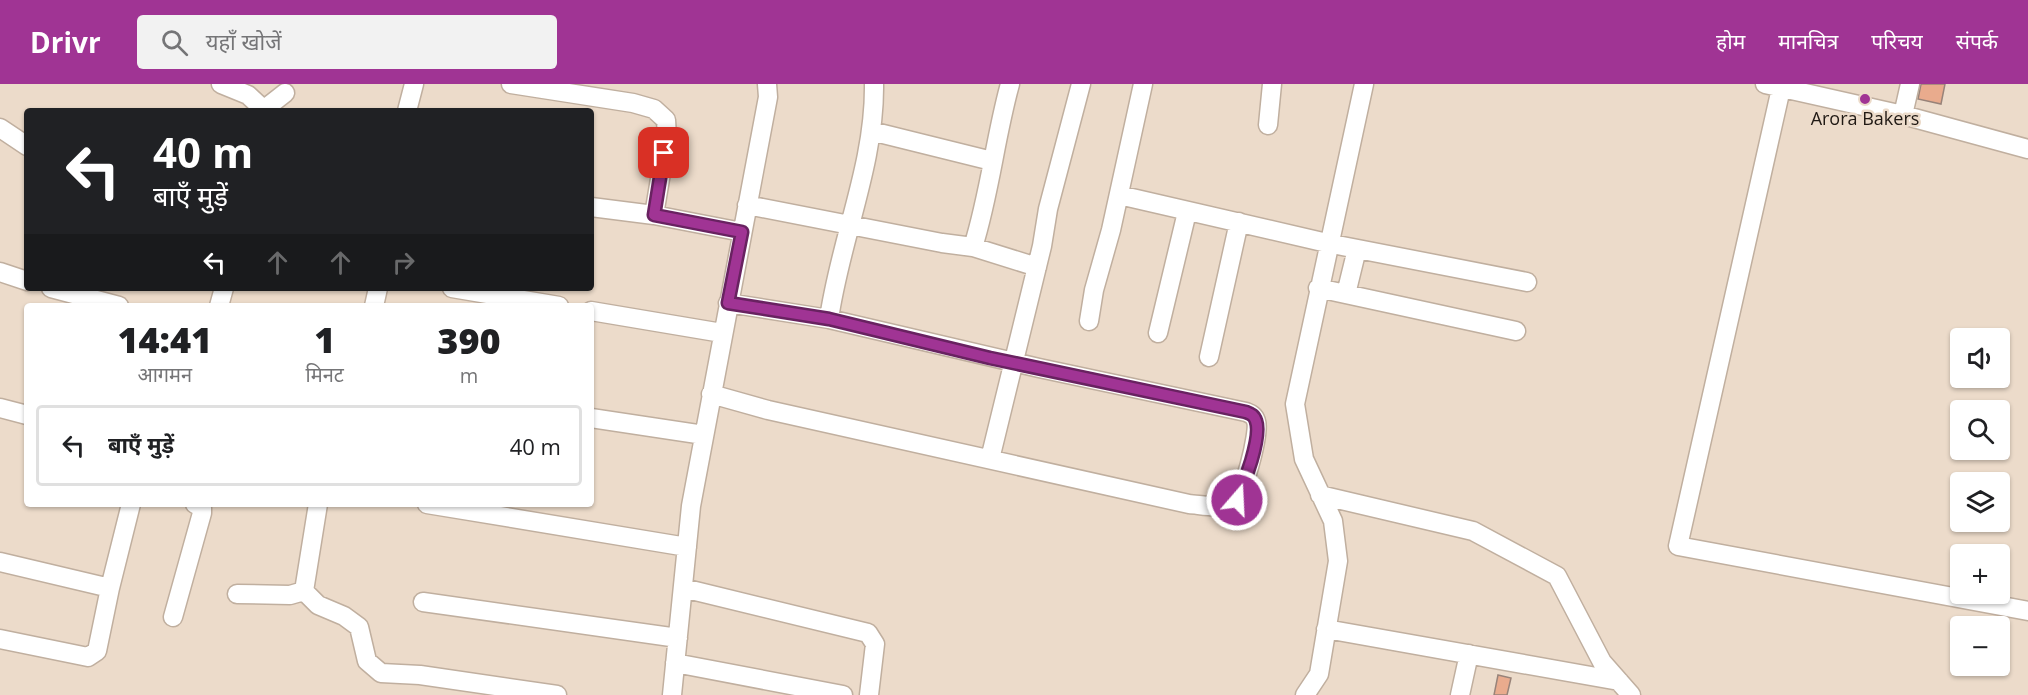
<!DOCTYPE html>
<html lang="hi">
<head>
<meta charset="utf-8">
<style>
	body { margin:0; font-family:"Open Sans","Noto Sans Devanagari",sans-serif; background:#f2f2f2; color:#202124; height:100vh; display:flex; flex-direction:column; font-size:22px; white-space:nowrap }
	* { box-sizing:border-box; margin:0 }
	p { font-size:20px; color:#757577 }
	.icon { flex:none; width:33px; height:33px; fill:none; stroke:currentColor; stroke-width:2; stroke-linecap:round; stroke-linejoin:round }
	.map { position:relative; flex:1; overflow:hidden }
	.drawer { position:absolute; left:24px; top:219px; width:570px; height:204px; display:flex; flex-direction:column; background:#fff; border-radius:6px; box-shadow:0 2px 4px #0004 }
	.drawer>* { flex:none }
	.banner { position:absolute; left:24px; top:24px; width:570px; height:183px; border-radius:6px; box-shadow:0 2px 4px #0004; background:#202124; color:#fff; overflow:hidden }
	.buttons { position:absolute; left:1950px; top:244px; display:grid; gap:12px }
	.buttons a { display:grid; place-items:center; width:60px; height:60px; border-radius:6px; background:#fff; box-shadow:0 2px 4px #0004; font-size:30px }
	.pin { position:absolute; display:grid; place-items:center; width:51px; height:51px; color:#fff; margin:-26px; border-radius:12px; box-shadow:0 3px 9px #0006 }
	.me { position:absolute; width:66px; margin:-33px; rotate:19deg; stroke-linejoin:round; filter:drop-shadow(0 0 4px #0008) }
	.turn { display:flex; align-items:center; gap:21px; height:126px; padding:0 30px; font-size:27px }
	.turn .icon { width:78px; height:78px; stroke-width:2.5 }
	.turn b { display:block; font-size:42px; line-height:51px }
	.lanes { display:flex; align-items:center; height:57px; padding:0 30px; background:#0003; justify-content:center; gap:30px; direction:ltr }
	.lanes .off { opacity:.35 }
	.eta { display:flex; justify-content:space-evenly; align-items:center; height:102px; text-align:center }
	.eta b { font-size:36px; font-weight:800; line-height:42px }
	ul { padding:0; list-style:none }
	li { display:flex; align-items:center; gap:18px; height:81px; margin:0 12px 9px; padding:0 18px; border:3px solid #e0e0e0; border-radius:6px }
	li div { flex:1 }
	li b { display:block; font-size:22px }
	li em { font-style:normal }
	header { display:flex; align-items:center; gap:36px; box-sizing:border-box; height:84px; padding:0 30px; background:#a03494; color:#fff }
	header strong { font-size:28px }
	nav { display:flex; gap:33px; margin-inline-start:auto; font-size:21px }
	.search { width:420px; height:54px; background:#f2f2f2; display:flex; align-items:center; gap:15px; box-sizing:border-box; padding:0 21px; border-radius:6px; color:#757577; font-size:22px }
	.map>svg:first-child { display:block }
	.building { fill:#e9ab8d; stroke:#988379; stroke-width:1.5 }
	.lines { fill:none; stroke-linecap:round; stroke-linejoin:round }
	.minor-casing { stroke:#c0af9f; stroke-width:21 }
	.minor { stroke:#fff; stroke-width:18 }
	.route-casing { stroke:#682260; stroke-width:15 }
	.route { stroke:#a03494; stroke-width:10 }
	.poi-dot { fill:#a03494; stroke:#ecdbca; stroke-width:2 }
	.labels { text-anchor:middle; stroke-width:5; stroke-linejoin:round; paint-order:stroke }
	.poi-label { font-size:18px; fill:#201914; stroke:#ecdbca }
</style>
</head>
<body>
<header>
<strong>Drivr</strong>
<div class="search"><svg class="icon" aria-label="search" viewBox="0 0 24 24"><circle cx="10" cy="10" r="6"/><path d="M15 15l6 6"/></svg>यहाँ खोजें</div>
<nav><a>होम</a><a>मानचित्र</a><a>परिचय</a><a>संपर्क</a></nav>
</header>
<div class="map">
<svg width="2028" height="611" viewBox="0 0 2028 611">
	<rect width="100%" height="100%" fill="#ecdbca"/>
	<path class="building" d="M1921,0H1945L1941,20L1918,15Z
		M1498,591L1511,594L1507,611H1494Z"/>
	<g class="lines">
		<g class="minor-casing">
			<path id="minor" d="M221,0L248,11L262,24
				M511,0L633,19L654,25L666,36L667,53L654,131
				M1765,0L1903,31L2028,65
				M1782,0L1678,462L2028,527
				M262,27L285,9
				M407,27L414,0
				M1903,31L1910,0
				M1268,41L1272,0
				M0,44L27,62
				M871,47L992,77
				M1119,111L1327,159L1527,198
				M747,121L942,159L973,163C990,109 995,54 1010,0
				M591,123L654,131L742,148
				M973,163L1037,183
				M0,188L27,197
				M51,204L119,222
				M452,204L559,222
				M1318,204L1516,247
				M1346,210L1357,165
				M728,219L829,235C840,156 875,81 874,0
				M219,222L224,204
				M374,222L378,204
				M591,227L722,249
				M1089,237L1094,206L1111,146L1143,0
				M1158,249L1187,128
				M1209,273L1239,138
				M711,310L768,326L1189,420C1202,421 1220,425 1232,420C1243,415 1260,348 1256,337C1254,331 1251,330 1246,328L1039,284L829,235
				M0,324L27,331
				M591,334L704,351
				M990,375L1042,162L1048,125L1081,0
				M1320,411L1473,447L1557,492L1602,578L1631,611
				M318,420L304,507L318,521L344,532L359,543L367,577L381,589L420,591L557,611
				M427,420L687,463
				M0,478L110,504L131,420
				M683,504L868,549L875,560L869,611
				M237,510L290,511L304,507
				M423,518L678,554
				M173,533L202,429V424L195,420
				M1326,545L1619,597
				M0,555L88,573L97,567L110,504
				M675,579L843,611
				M672,611L691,422L768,13L767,0
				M1305,611L1319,590L1338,477L1333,437L1304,375L1295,320L1364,0
				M1460,611L1469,570"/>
		</g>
		<use href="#minor" class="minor"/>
	</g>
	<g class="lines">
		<g class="route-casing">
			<path id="route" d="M664,69L654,131L742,148L728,219L829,235L990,274L1246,328C1251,330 1254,331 1256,337C1262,353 1244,400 1237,416"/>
		</g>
		<use href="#route" class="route"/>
	</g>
	<circle class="poi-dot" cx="1865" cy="15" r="6"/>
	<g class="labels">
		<g class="poi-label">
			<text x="1865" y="41">Arora Bakers</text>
		</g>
	</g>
</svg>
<div class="buttons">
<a><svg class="icon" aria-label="sound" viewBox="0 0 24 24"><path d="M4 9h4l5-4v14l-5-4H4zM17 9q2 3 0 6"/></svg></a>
<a><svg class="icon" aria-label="search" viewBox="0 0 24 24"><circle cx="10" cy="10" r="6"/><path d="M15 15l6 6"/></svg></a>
<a><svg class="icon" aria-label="layers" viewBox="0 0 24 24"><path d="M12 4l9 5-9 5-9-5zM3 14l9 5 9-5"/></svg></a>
<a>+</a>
<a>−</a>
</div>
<div class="pin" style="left:664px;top:69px;background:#d93025"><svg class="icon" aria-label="arrive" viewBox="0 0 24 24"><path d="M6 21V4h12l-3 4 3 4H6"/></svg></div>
<svg class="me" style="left:1237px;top:416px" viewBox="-20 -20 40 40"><circle r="17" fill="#a03494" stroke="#fff" stroke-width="3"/><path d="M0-11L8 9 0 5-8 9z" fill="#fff"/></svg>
<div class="banner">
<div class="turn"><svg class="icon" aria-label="left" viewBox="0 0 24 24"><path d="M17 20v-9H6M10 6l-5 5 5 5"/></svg><div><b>40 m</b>बाएँ मुड़ें</div></div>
<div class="lanes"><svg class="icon" aria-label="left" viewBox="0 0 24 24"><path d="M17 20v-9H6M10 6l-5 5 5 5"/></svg><svg class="icon off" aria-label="ahead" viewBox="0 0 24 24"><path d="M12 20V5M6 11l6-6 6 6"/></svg><svg class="icon off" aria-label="ahead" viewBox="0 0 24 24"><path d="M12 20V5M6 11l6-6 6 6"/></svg><svg class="icon off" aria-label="right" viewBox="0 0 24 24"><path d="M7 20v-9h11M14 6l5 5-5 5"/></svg></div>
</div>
<section class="drawer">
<div class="eta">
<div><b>14:41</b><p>आगमन</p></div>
<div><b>1</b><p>मिनट</p></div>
<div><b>390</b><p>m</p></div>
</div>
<ul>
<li><svg class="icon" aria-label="left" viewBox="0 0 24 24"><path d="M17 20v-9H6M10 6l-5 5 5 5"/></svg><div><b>बाएँ मुड़ें</b></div><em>40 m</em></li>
</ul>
</section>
</div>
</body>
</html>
